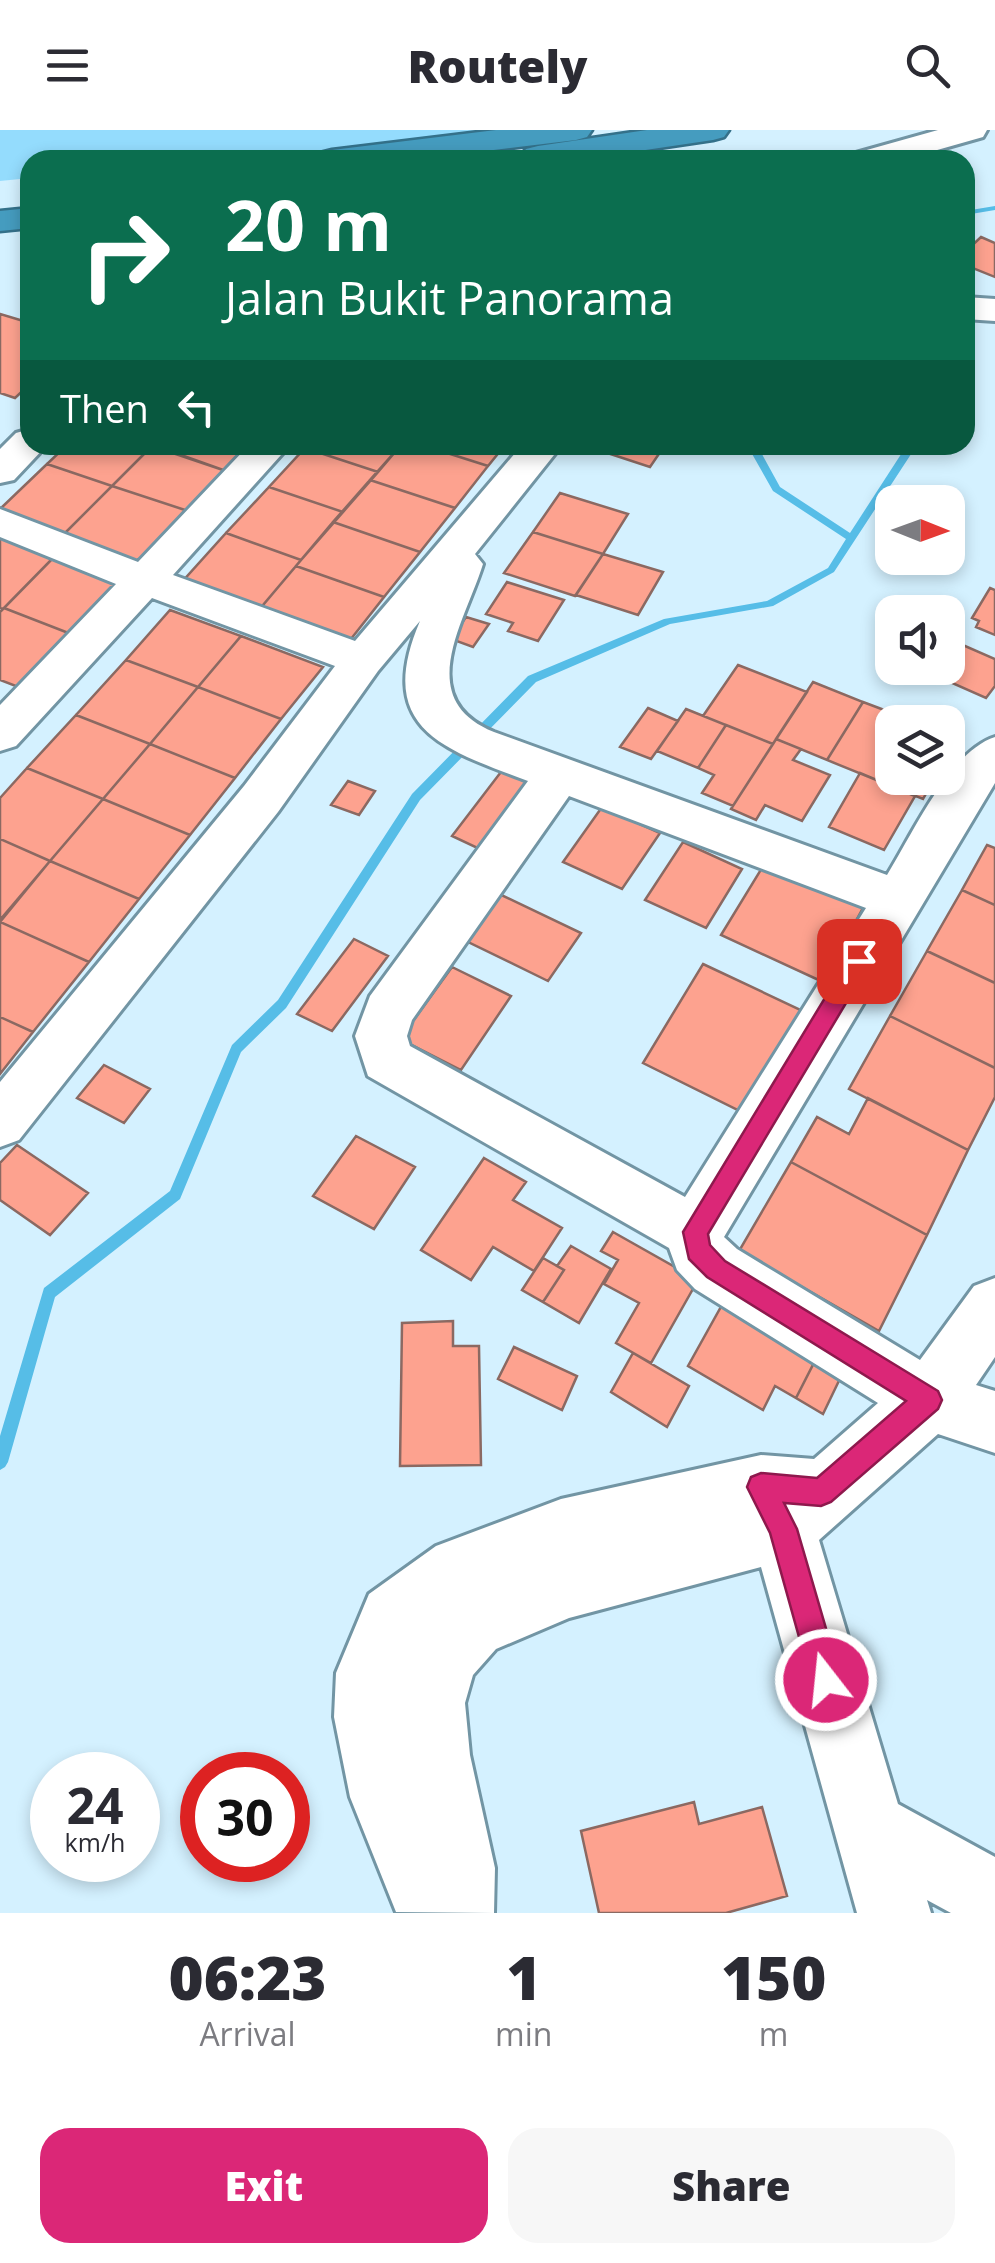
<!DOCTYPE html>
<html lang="en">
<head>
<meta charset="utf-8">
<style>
	body { margin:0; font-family:"Open Sans",sans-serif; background:#f7f7f7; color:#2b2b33; height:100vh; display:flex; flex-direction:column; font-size:38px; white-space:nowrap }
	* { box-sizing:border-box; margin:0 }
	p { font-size:32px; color:#7c7c81 }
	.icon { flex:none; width:55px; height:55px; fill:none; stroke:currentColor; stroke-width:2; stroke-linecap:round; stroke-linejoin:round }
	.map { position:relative; height:1783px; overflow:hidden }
	.panel { display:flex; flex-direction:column; background:#fff; flex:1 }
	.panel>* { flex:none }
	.hud { position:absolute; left:20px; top:20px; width:955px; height:305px; border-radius:30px; box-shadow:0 5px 15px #0003; background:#0b6e4f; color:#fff; overflow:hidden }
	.needle { width:65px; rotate:91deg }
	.buttons { position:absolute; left:875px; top:355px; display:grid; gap:20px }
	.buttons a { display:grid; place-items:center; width:90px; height:90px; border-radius:20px; background:#fff; box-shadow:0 5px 15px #0003; font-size:50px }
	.speed { position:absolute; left:30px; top:1622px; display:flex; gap:20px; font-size:50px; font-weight:700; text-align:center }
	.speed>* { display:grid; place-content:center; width:130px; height:130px; border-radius:50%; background:#fff; box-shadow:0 5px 15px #0003; line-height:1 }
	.speed small { font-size:25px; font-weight:400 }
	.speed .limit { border:15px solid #d22; background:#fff; color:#111 }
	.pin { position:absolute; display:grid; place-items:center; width:85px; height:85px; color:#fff; margin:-42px; border-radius:20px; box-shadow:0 5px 15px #0006 }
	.me { position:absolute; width:110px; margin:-55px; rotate:344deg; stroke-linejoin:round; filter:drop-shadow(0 0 8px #0008) }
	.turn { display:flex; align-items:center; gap:35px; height:210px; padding:0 40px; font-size:45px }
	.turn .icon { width:130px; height:130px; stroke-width:2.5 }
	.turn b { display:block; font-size:70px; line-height:85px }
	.then { display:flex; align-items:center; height:95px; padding:0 40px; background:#0003; gap:20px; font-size:38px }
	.eta { display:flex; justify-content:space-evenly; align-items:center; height:170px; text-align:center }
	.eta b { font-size:60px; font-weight:800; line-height:70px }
	.cta { display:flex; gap:20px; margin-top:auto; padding:20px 40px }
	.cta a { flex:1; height:115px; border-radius:30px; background:#db2777; color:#fff; font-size:40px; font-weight:800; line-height:115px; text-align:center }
	.cta a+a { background:#f7f7f7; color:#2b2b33 }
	header { display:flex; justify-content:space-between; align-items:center; height:130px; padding:0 40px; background:#fff; font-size:45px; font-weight:800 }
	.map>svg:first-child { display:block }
	.green { fill:#94dcfd }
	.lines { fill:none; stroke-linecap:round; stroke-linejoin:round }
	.stream { fill:#56bde7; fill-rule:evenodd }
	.building { fill:#fda28f; stroke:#8b6962; stroke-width:2.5 }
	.minor-casing { stroke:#7295a4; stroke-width:6 }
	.motorway-casing { stroke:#34718a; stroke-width:5 }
	.minor { fill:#fff; fill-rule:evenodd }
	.motorway { fill:#459cbf; fill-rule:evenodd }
	.route { fill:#db2777; stroke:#8e194d; stroke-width:2.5 }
</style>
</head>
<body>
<header><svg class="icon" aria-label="menu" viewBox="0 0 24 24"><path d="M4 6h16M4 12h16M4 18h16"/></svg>Routely<svg class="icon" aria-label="search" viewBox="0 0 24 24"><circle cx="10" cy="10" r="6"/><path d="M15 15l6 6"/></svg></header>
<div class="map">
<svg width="995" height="1783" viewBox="0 0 995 1783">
	<rect width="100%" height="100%" fill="#d4f1ff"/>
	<path class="green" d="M0,0H504L336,21L214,30H30V48L0,51Z"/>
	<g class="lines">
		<path class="stream" d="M995,76V80L965,85V81Z
			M747,315H757L780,357L850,403L907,315H917L834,442L773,476L670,494L536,552L420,670L286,878L241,922L180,1069L55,1167L8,1332L5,1337L0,1340V1306L44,1158L170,1061L232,915L278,870L412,664L528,546L664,489L767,471L828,438L846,409L773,361Z"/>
	</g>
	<path class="building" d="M981,107L995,113V147L965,135V122Z
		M0,184L30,193V254L15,268L0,263Z
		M67,315H153L112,356L47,334Z
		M153,315H250L226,341Z
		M308,315H401L378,342L305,318Z
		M401,315H422L488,336L455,378L370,350Z
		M422,315H505L488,336Z
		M583,315H665L650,337Z
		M152,316L226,341L188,381L112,356Z
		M305,318L378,342L343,382L269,357Z
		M47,334L112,356L63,405L0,383V379Z
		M370,350L455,378L420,422L333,392Z
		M112,356L188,381L140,432L63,405Z
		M269,357L343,382L301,430L226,403Z
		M560,363L628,384L603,424L533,402Z
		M333,392L420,422L384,467L296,436Z
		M533,402L603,424L575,466L504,443Z
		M226,403L301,430L258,481L181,453Z
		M0,407L55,426L3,479L0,478Z
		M603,424L663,442L638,485L576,465Z
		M55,426L121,450L71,504L4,478Z
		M296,436L384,467L347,514L258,481Z
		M507,452L564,470L538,511L508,501L513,493L486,484Z
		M990,458L995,460V505L976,497L979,491L972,488Z
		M4,478L71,504L21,558L0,550V482Z
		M170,480L241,506L198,557L126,530Z
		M466,487L489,494L473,517L451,509Z
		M241,506L323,537L281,589L198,557Z
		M949,509L995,529V556L986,568L925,541L927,538H948Z
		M126,530L198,557L150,614L76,585Z
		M738,535L807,562L773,614L703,586Z
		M813,552L863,572L827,630L776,609Z
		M198,557L281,589L235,648L150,614Z
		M863,572L916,592H892V648H935L923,669L827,630Z
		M648,578L678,591L651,629L620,617Z
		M686,579L726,595L698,638L657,621Z
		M76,585L150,614L103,669L27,638Z
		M726,595L773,614L733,676L702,663L714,645L698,638Z
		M776,609L801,619L793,630L830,645L802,691L765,675L756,690L731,679Z
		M150,614L235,648L190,705L103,669Z
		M27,638L103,669L50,731L0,709V668Z
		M504,638L539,653L488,723L452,706Z
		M860,643L915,666L884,720L829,697Z
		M348,651L375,661L359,685L331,675Z
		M103,669L190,705L139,769L50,731Z
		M602,677L660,703L622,759L563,732Z
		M0,709L50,731L0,790Z
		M683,712L742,739L706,798L645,770Z
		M987,715L995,718V775L962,760Z
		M50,731L139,769L89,832L0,792Z
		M765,733L864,776L823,852L721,805Z
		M962,760L995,775V853L927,821Z
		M495,762L581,803L548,851L462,809Z
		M0,792L89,832L33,902L0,887Z
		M354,809L388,826L332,901L297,884Z
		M927,821L995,853V938L890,886Z
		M703,834L807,883L750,986L643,933Z
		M452,837L511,866L461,940L400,909Z
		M890,886L995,938V967L968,1020L849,959Z
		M0,887L33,902L0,944Z
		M104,935L150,959L124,993L77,968Z
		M868,968L968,1020L927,1105L791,1032L817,987L849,1004Z
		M356,1006L415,1037L374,1099L313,1066Z
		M17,1015L88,1063L50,1105L0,1070V1033Z
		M484,1028L526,1052L513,1070L562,1098L534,1141L493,1117L471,1150L421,1120Z
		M791,1032L927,1105L879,1201L739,1121Z
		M613,1102L698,1150L651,1233L616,1213L639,1173L604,1154L618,1130L601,1121Z
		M571,1116L611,1139L579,1193L543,1172L564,1140L557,1136Z
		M543,1128L564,1140L543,1172L522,1160Z
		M727,1166L821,1219L796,1268L775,1256L763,1280L688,1236Z
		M453,1191V1216H479L481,1335L400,1336L402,1193Z
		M514,1217L577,1246L562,1280L498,1249Z
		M821,1219L847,1234L823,1284L796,1268Z
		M633,1223L689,1256L667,1297L611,1262Z
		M694,1672L699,1694L762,1677L787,1766L726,1783H599L581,1701Z"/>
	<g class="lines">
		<g class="minor-casing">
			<path id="minor" d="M938,0H987L983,7L902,30H851L856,23Z
				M965,167L995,169V191L965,189Z
				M30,299V315H47L14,350L0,353V319L16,303Z
				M249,315H290L173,445L355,511L522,315H562L475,424L483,434C465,492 412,569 494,602L887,745C912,705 950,621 995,607V653L724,1107L737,1119L920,1230L974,1156L995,1148V1227L976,1255L995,1261V1323L938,1304L819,1410L898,1674L995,1727V1783H951L927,1770L931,1783H857L761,1437L569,1488L496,1519L473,1545L465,1573L470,1625L495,1738L494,1783L396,1782L350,1667L334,1587L336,1543L369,1464L436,1416L561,1369L761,1325L814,1329L878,1273L695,1159L677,1140L669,1118L368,946L355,906L370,866L528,651C443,619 374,599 420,491L378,541L278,682L19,1010L0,1017V952L244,656L335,536L152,468L16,616L0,621V575L116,454L0,407V379L138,432ZM569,666L866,778L685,1067L410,916L407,906L412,890Z"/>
		</g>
		<g class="motorway-casing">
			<path id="motorway" d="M496,0H592L587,7L576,10L412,30H315L320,23L332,20Z
				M647,0H729L724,7L713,10L578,30H524L521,26L526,19L538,16Z
				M30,78V98L0,101V81Z"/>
		</g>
		<use href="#minor" class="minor"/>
		<use href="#motorway" class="motorway"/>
	</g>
	<path class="route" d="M859,822L867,825L870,831L867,838L708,1104L710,1115L725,1131L938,1261L942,1270L938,1279L831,1372L821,1376L784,1373L797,1399L841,1550L837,1561L826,1565L816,1561L811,1550L770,1403L747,1357L751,1347L761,1343L817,1348L906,1271L707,1147L689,1129L683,1102L851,825Z"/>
</svg>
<div class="buttons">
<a><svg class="needle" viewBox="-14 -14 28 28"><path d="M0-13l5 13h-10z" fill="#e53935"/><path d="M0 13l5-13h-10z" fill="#7c7c81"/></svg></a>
<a><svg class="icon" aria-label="sound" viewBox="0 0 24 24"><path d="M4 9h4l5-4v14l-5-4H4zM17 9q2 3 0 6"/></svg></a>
<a><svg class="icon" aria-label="layers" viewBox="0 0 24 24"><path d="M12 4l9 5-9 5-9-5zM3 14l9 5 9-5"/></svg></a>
</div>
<div class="speed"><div>24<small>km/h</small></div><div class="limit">30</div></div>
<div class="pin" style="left:859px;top:831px;background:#d93025"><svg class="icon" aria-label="arrive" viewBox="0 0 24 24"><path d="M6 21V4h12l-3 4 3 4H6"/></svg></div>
<svg class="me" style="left:826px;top:1550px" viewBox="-20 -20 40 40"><circle r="17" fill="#db2777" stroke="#fff" stroke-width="3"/><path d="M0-11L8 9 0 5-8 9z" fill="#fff"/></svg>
<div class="hud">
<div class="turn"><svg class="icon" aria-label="right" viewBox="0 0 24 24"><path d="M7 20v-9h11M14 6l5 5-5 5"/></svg><div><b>20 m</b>Jalan Bukit Panorama</div></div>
<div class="then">Then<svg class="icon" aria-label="left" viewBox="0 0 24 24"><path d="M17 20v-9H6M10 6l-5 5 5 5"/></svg></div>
</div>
</div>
<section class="panel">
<div class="eta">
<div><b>06:23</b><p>Arrival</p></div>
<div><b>1</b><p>min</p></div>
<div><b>150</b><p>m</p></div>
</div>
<div class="cta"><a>Exit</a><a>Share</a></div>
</section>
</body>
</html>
